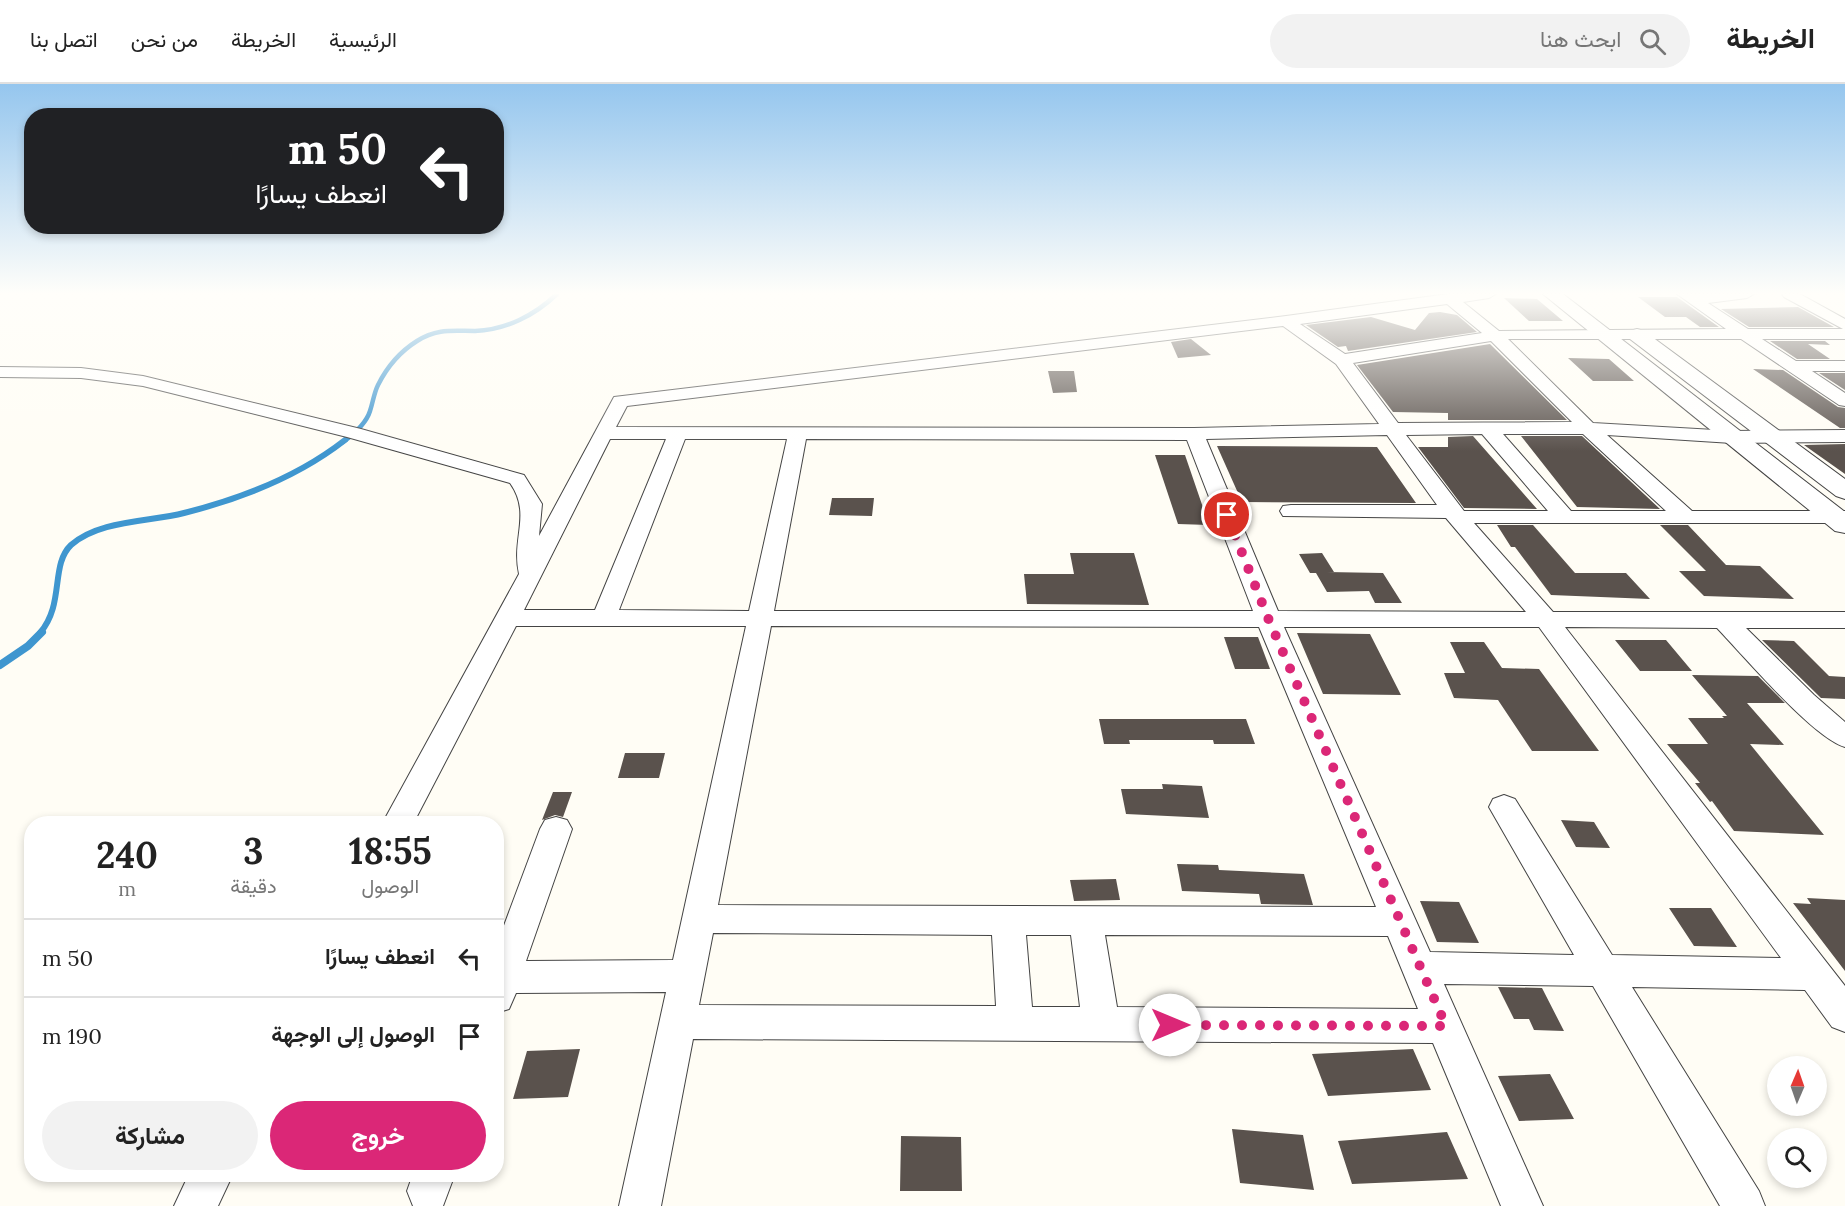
<!DOCTYPE html>
<html lang="ar">
<head>
<meta charset="utf-8">
<style>
	body { margin:0; font-family:Lora,Vazirmatn,serif; background:#f2f2f2; color:#222; direction:rtl; height:100vh; display:flex; flex-direction:column; font-size:22px; white-space:nowrap }
	* { box-sizing:border-box; margin:0 }
	p { font-size:20px; color:#767676 }
	.icon { flex:none; width:33px; height:33px; fill:none; stroke:currentColor; stroke-width:2; stroke-linecap:round; stroke-linejoin:round }
	.map { position:relative; flex:1; overflow:hidden; direction:ltr }
	.sheet { position:absolute; left:24px; top:732px; width:480px; height:366px; display:flex; flex-direction:column; background:#fff; border-radius:24px; box-shadow:0 3px 9px #0003; direction:rtl }
	.sheet>* { flex:none }
	.hud { position:absolute; left:24px; top:24px; width:480px; height:126px; border-radius:24px; box-shadow:0 3px 9px #0003; direction:rtl; background:#202124; color:#fff; overflow:hidden }
	.needle { width:39px; rotate:2deg }
	.fabs { position:absolute; left:1767px; top:972px; display:grid; gap:12px }
	.fabs a { display:grid; place-items:center; width:60px; height:60px; border-radius:50%; background:#fff; box-shadow:0 3px 9px #0003; font-size:30px }
	.pin { position:absolute; display:grid; place-items:center; width:51px; height:51px; color:#fff; margin:-26px; border:3px solid #fff; border-radius:50%; box-shadow:0 2px 6px #0007 }
	.me { position:absolute; width:66px; margin:-33px; rotate:90deg; stroke-linejoin:round; filter:drop-shadow(0 0 4px #0008) }
	.turn { display:flex; align-items:center; gap:21px; height:126px; padding:0 18px; font-size:27px }
	.turn .icon { width:78px; height:78px; stroke-width:2.5 }
	.turn b { display:block; font-size:42px; line-height:51px }
	.eta { display:flex; justify-content:space-evenly; align-items:center; height:102px; text-align:center }
	.eta b { font-size:36px; font-weight:700; line-height:42px }
	.primary-button { display:flex; gap:12px; margin-top:auto; padding:12px 18px }
	.primary-button a { flex:1; height:69px; border-radius:36px; background:#db2777; color:#fff; font-size:24px; font-weight:700; line-height:69px; text-align:center }
	.primary-button a+a { background:#f2f2f2; color:#222 }
	ul { padding:0; list-style:none }
	li { display:flex; align-items:center; gap:18px; height:78px; padding:0 18px; border-top:2px solid #e0e0e0 }
	li div { flex:1 }
	li b { display:block; font-size:22px }
	li em { font-style:normal }
	header { display:flex; align-items:center; gap:36px; box-sizing:border-box; height:84px; padding:0 30px; background:#fff; border-bottom:2px solid #e0e0e0 }
	header strong { font-size:28px }
	nav { display:flex; gap:33px; margin-inline-start:auto; font-size:21px }
	.search { width:420px; height:54px; background:#f2f2f2; display:flex; align-items:center; gap:15px; box-sizing:border-box; padding:0 21px; border-radius:33px; color:#767676; font-size:22px }
	.map>svg:first-child { display:block }
	.lines { fill:none; stroke-linecap:round; stroke-linejoin:round }
	.stream-far2 { stroke:#3f96cf; stroke-width:4.5 }
	.stream-far1 { stroke:#3f96cf; stroke-width:6 }
	.stream { stroke:#3f96cf; stroke-width:8 }
	.building { fill:#5a524d }
	.minor-casing { stroke:#444; stroke-width:2 }
	.tertiary-casing { stroke:#444; stroke-width:2 }
	.minor { fill:#fff; fill-rule:evenodd }
	.tertiary { fill:#fff; fill-rule:evenodd }
	.route { stroke:#db2777; stroke-width:10; stroke-dasharray:0 18 }
</style>
</head>
<body>
<header>
<strong>الخريطة</strong>
<div class="search"><svg class="icon" aria-label="search" viewBox="0 0 24 24"><circle cx="10" cy="10" r="6"/><path d="M15 15l6 6"/></svg>ابحث هنا</div>
<nav><a>الرئيسية</a><a>الخريطة</a><a>من نحن</a><a>اتصل بنا</a></nav>
</header>
<div class="map">
<svg width="1845" height="1122" viewBox="0 0 1845 1122">
	<rect width="100%" height="100%" fill="#fffdf5"/>
	<g class="lines">
		<path class="stream-far2" d="M343,358C354,350 366,340 370,327C373,318 374,309 378,301C387,283 401,267 417,257C437,244 453,247 475,247C506,246 535,231 557,210"/>
		<path class="stream-far1" d="M40,549C65,520 50,481 71,461C99,436 149,438 184,429C240,415 299,392 345,356"/>
		<path class="stream" d="M0,581L28,562L42,548"/>
	</g>
	<path class="building" d="M1638,213H1677L1719,243H1700L1686,233H1665Z
		M1504,214L1537,215L1563,237H1529Z
		M1798,223L1834,243H1749L1721,225Z
		M1440,228L1457,231L1477,248L1348,267L1346,262L1338,263L1306,241L1371,233L1415,246L1429,229Z
		M1191,255L1211,271L1178,274L1171,258Z
		M1770,257H1825L1830,261L1808,260L1830,275H1797Z
		M1490,260L1567,336H1448V329L1393,328L1357,281Z
		M1568,274L1609,275L1634,297H1593Z
		M1753,285L1783,286L1838,323L1845,324V344H1840Z
		M1048,287H1074L1077,308L1053,309Z
		M1819,289H1845V306Z
		M1473,352L1509,393L1537,425L1464,424L1418,363H1448V353Z
		M1521,352H1582L1660,425L1577,423Z
		M1845,360V390L1804,361Z
		M1217,362L1377,363L1416,419L1242,418Z
		M1155,371H1185L1209,441L1178,440Z
		M832,414H874L872,432L829,431Z
		M1533,441L1575,489H1626L1650,515L1551,511L1515,463H1511L1497,441Z
		M1660,441H1688L1726,481L1760,482L1794,515L1704,512L1679,487H1706Z
		M1070,469H1134L1149,521L1027,520L1024,490H1074Z
		M1322,469L1334,488H1327L1383,489L1402,519H1375L1369,507L1327,508L1316,489H1310L1299,470Z
		M1297,549L1370,550L1401,611L1323,610Z
		M1224,553H1258L1270,585H1235Z
		M1615,556H1666L1692,587H1640Z
		M1762,556L1794,557L1829,592L1845,593V615L1821,614Z
		M1450,558H1484L1502,584L1539,585L1599,667H1532L1498,616L1454,614L1444,589H1465Z
		M1692,591L1758,592L1785,619H1747L1784,661L1750,660L1824,751L1734,747L1712,717L1710,718L1695,699H1700L1667,660H1708L1688,634H1724L1722,632H1727Z
		M1099,635H1246L1255,660H1214L1213,656H1129L1130,660H1104Z
		M625,669H665L659,694H618Z
		M1162,700L1202,702L1209,734L1126,730L1121,705H1163Z
		M553,708H572L563,733L555,731L542,736Z
		M1561,736L1594,738L1610,764L1576,763Z
		M1177,780L1218,781L1219,786L1304,790L1313,821L1261,820L1259,810L1182,807Z
		M1116,795L1120,816L1074,817L1070,796Z
		M1807,814L1845,816V887L1793,819L1811,820Z
		M1420,817L1459,818L1479,859L1437,858Z
		M1669,824H1711L1737,863L1694,862Z
		M1498,903L1542,904L1564,947L1534,946L1529,935H1514Z
		M580,965L568,1013L513,1015L527,967Z
		M1413,965L1431,1006L1328,1012L1312,970Z
		M1550,990L1574,1035L1519,1037L1498,992Z
		M1232,1045L1303,1051L1314,1106L1240,1099Z
		M1447,1048L1468,1095L1352,1100L1338,1057Z
		M901,1052L961,1053L962,1107H900Z"/>
	<g class="lines">
		<g class="minor-casing">
			<path id="minor" d="M1448,210H1496L1489,214L1463,218L1499,247L1726,245L1677,210H1754L1747,214L1708,219L1748,245H1843L1784,213L1782,210H1800L1845,235V255H1762L1796,277H1845V287H1812L1845,309V322L1839,321L1741,255H1508L1593,339L1732,347L1845,346V358L1732,359L1607,351L1692,427H1845V439H1474L1553,528H1845V544H1746L1814,611L1845,638V663C1813,654 1743,571 1717,544L1565,543L1845,902V948L1832,943L1805,906L1632,903L1759,1107L1765,1122H1720L1593,902L1444,900L1543,1122H1501L1433,959L693,955L661,1122H619L666,908L516,909L509,925L496,929V863L540,745L545,736L556,733L567,736L572,745L526,877L673,876L746,542H516L413,740H382L519,490C511,454 532,430 510,399L347,353L143,302L81,294L0,293V283L81,284L143,292L361,345L524,391L542,420L539,452L614,313L1286,232ZM1447,220L1482,249L1345,270L1300,240ZM1283,242L1336,280L1379,340L1194,344L616,343L627,322ZM1491,257L1572,338L1398,339L1353,279ZM1482,350L1548,427H1464L1406,351ZM1503,350H1583L1666,427H1571ZM1387,351L1437,421H1291L1283,422L1280,427L1283,432L1446,434L1526,528L1278,527L1206,355ZM610,355H666L595,526H524ZM685,355H787L749,527L619,526ZM806,355L1187,356L1253,527H774ZM771,542L1259,543L1376,823L718,821ZM1284,543H1539L1781,874L1612,871L1515,715L1504,711L1493,715L1489,723L1574,871L1430,868ZM713,849L992,851L996,922L699,921ZM1026,851H1071L1080,923H1032ZM1105,851L1388,852L1418,925L1117,923Z
				M189,1090H233L218,1122H174Z
				M413,1090H455L443,1122H413L407,1107Z"/>
		</g>
		<g class="tertiary-casing">
			<path id="tertiary" d="M1543,210H1563L1845,428V449L1835,447Z
				M1637,245L1644,247L1845,395V415L1836,412L1630,255L1627,251L1630,247Z"/>
		</g>
		<use href="#minor" class="minor"/>
		<use href="#tertiary" class="tertiary"/>
	</g>
	<linearGradient id="sky" x2="0" y2="1"><stop stop-color="#95c6ee"/><stop offset="0.57" stop-color="#fffefa"/><stop offset="1" stop-color="#fffefa" stop-opacity="0"/></linearGradient>
	<rect width="1845" height="367" fill="url(#sky)"/>
	<g class="lines">
		<path class="route" d="M1170,941L1446,942L1268,534L1227,431"/>
	</g>
</svg>
<div class="fabs">
<a><svg class="needle" viewBox="-14 -14 28 28"><path d="M0-13l5 13h-10z" fill="#e53935"/><path d="M0 13l5-13h-10z" fill="#767676"/></svg></a>
<a><svg class="icon" aria-label="search" viewBox="0 0 24 24"><circle cx="10" cy="10" r="6"/><path d="M15 15l6 6"/></svg></a>
</div>
<div class="pin" style="left:1227px;top:431px;background:#d93025"><svg class="icon" aria-label="arrive" viewBox="0 0 24 24"><path d="M6 21V4h12l-3 4 3 4H6"/></svg></div>
<svg class="me" style="left:1170px;top:941px" viewBox="-20 -20 40 40"><circle r="19" fill="#fff"/><path d="M0-13L10 11 0 6-10 11z" fill="#db2777"/></svg>
<div class="hud">
<div class="turn"><svg class="icon" aria-label="left" viewBox="0 0 24 24"><path d="M17 20v-9H6M10 6l-5 5 5 5"/></svg><div><b>50 m</b>انعطف يسارًا</div></div>
</div>
<section class="sheet">
<div class="eta">
<div><b>18:55</b><p>الوصول</p></div>
<div><b>3</b><p>دقيقة</p></div>
<div><b>240</b><p>m</p></div>
</div>
<ul>
<li><svg class="icon" aria-label="left" viewBox="0 0 24 24"><path d="M17 20v-9H6M10 6l-5 5 5 5"/></svg><div><b>انعطف يسارًا</b></div><em>50 m</em></li>
<li><svg class="icon" aria-label="arrive" viewBox="0 0 24 24"><path d="M6 21V4h12l-3 4 3 4H6"/></svg><div><b>الوصول إلى الوجهة</b></div><em>190 m</em></li>
</ul>
<div class="primary-button"><a>خروج</a><a>مشاركة</a></div>
</section>
</div>
</body>
</html>
